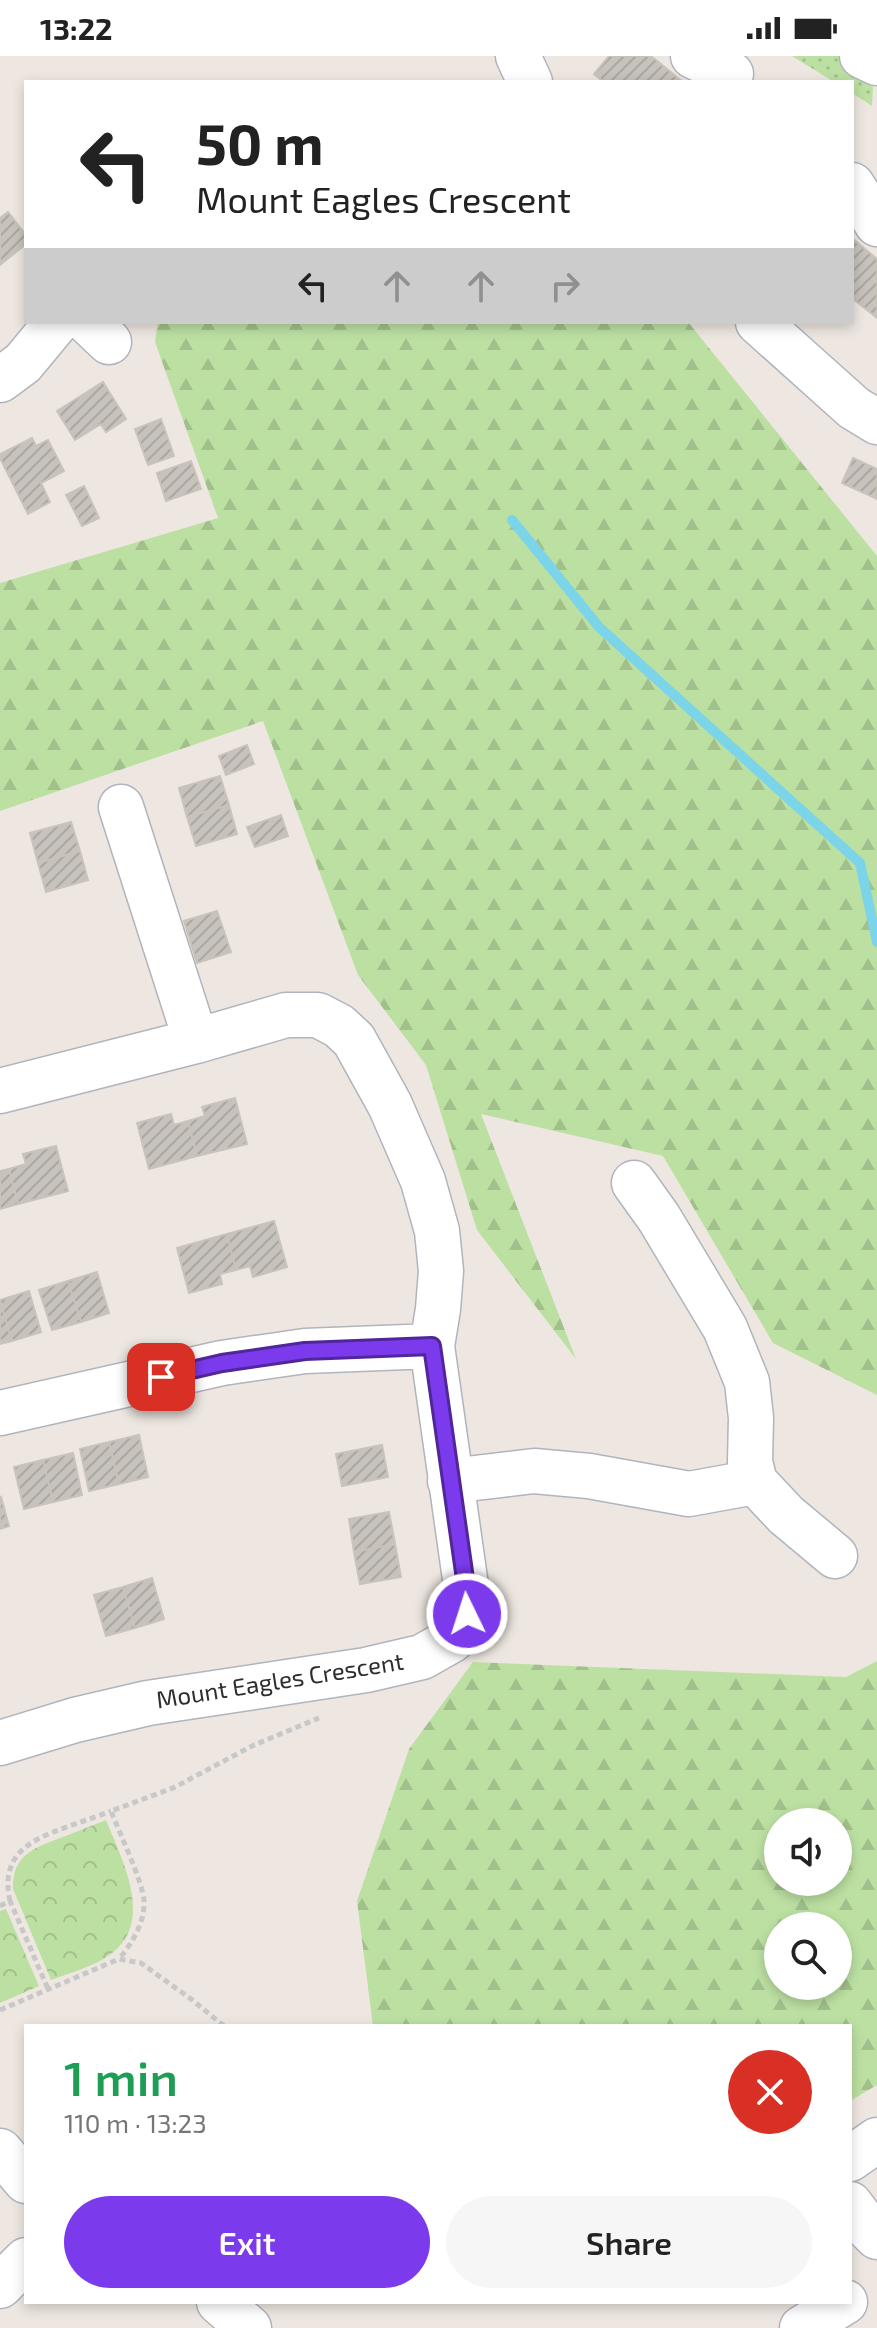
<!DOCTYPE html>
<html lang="en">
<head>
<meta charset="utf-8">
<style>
	body { margin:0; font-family:"Exo 2",sans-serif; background:#f6f6f6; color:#222; height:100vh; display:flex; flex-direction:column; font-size:30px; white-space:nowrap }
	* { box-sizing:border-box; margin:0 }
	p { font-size:26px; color:#767676 }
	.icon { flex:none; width:44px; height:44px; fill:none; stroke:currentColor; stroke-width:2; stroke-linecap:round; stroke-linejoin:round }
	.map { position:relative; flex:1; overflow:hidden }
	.drawer { position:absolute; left:24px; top:1968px; width:828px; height:280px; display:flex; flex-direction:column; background:#fff; border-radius:0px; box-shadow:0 4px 12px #0003 }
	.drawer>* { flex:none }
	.top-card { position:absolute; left:24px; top:24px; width:830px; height:244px; border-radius:0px; box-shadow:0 4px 12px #0003; background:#fff; color:#222; overflow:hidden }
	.buttons { position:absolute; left:764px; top:1752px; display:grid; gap:16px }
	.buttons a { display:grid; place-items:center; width:88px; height:88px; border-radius:50%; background:#fff; box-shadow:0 4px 12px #0003; font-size:40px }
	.pin { position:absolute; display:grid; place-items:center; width:68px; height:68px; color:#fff; margin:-34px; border-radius:16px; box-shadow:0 4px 12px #0006 }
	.me { position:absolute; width:88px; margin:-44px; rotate:356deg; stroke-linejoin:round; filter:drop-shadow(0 0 6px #0008) }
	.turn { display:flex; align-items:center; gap:28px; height:168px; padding:0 40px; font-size:36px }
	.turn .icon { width:104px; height:104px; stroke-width:2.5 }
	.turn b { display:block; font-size:56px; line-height:68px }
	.lanes { display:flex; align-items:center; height:76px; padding:0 40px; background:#0003; justify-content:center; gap:40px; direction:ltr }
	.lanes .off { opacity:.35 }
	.round { display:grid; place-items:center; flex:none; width:84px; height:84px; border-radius:42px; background:#f6f6f6 }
	.headline { display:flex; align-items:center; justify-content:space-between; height:136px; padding:0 40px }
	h1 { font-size:48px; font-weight:600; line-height:60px; color:#1e9e55 }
	.primary-button { display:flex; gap:16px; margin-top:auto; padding:16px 40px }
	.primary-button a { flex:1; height:92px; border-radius:48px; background:#7c3aed; color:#fff; font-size:32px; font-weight:600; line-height:92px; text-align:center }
	.primary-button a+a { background:#f6f6f6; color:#222 }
	.status { display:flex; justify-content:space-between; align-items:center; height:56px; padding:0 40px; background:#fff; direction:ltr }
	.status svg { height:22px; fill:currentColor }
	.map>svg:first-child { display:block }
	.grass { fill:url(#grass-dots) }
	.forest { fill:url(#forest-firs); fill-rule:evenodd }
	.park { fill:url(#park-crowns) }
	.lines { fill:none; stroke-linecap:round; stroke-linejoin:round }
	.stream { stroke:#7cd4e8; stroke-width:10 }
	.building { fill:url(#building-hatch); stroke:#c9c3ba; stroke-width:2 }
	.minor-casing { stroke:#b1b4bc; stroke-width:47 }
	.path { stroke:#c8c8c8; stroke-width:5; stroke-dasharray:6 4; stroke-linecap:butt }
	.minor { stroke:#fff; stroke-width:44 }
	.route-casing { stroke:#51269a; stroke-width:20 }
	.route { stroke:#7c3aed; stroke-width:14 }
	.labels { text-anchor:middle; stroke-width:6; stroke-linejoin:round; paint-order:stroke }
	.street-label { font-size:24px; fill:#2d2d2d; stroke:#fff }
</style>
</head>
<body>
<div class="status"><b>13:22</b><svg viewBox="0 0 49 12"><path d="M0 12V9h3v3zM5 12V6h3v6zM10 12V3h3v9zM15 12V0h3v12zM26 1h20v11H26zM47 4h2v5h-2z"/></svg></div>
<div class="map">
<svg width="877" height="2272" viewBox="0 0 877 2272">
	<defs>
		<pattern id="grass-dots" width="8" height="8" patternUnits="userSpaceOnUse" patternTransform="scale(2)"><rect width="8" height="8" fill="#bce0a2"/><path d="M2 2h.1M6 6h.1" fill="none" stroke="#a2c08c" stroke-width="1.8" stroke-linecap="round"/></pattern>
		<pattern id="forest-firs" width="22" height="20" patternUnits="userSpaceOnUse" patternTransform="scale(2)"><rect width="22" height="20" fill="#bce0a2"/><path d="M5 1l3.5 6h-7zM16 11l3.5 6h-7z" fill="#a2c08c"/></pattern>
		<pattern id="park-crowns" width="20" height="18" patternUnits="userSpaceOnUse" patternTransform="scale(2)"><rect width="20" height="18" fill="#bce0a2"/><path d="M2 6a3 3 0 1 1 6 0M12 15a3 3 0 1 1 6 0" fill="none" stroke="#a2c08c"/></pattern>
		<pattern id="building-hatch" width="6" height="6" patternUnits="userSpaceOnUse" patternTransform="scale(2)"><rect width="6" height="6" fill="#c7c2bc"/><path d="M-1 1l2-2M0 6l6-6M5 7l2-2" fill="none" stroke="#aba7a2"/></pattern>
	</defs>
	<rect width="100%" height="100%" fill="#eee7e1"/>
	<path class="grass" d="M792,0H842L873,31L872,50L852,37V26H834Z"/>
	<path class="forest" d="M158,266H688L877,500V1339L773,1287L663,1100L481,1058L576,1303L477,1174L426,1009L358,919L263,665L0,755V527L218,462L155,286Z
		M877,1605V2029L850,2045V1970H373L357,1845L409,1693L473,1606L846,1621ZM778,1766H838V1826H778ZM778,1870H838V1930H778Z"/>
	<path class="park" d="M106,1764C122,1804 157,1868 108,1900C92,1911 70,1917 51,1924L13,1833C12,1798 36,1791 63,1781C77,1775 92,1770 106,1764Z
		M6,1853L39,1930L0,1947V1855Z"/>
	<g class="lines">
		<path class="stream" d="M512,464L599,571L860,807L877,886"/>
	</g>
	<path class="building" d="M609,0H651L683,26H604L594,18Z
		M8,156L26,179V188L0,209V162Z
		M852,182L877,203V262L852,242Z
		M103,326L126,363L106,376L101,368L75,384L57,355Z
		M161,363L174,400L148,409L135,373Z
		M32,382L36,390L48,384L64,415L41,427L50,446L28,458L0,402V398Z
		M853,402L877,413V443L842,427Z
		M191,405L201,433L166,445L157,417Z
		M84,430L99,462L82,470L66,439Z
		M247,689L254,708L226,719L219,700Z
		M220,720L229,749L187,761L179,732Z
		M229,749L237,778L196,790L187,761Z
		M281,759L288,780L255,791L247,771Z
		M71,766L80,795L38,807L30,777Z
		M80,795L88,824L46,836L38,807Z
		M217,855L231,896L197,907L184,865Z
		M235,1042L247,1088L197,1100L188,1065L205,1060L202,1051Z
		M171,1058L174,1069L188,1065L197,1100L149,1113L137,1067Z
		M56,1090L68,1135L18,1148L9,1113L26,1108L23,1098Z
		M9,1113L18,1148L0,1153V1115Z
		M274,1165L287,1211L253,1221L250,1210L236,1214L227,1178Z
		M227,1178L236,1214L220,1218L222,1228L189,1237L177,1192Z
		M97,1216L109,1257L81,1266L68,1225Z
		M68,1225L81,1266L52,1274L39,1234Z
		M29,1235L41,1276L12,1285L0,1244Z
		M0,1244L12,1285L0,1288Z
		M139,1379L148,1421L119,1428L109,1386Z
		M109,1386L119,1428L89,1435L80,1393Z
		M382,1389L388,1421L342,1430L336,1398Z
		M73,1397L82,1439L53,1446L43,1404Z
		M43,1404L53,1446L24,1453L14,1411Z
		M1,1441L9,1470L0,1473V1442Z
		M389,1456L395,1488L354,1496L349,1463Z
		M395,1488L401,1521L360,1528L354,1496Z
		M152,1522L164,1563L135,1572L123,1531Z
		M123,1531L135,1572L106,1580L94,1539Z"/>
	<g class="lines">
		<g class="minor-casing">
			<path id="minor" d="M518,0L530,26
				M693,0L731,18L726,26
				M862,0L877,7
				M852,129L877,168
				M88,266L109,286
				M758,266L854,352L877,366
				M0,324L23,307L57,266
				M121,751L196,985
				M0,1035L196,985L286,959H318L339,970L354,984L390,1049L423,1125L437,1175L441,1215L438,1253L432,1290L305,1295L222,1307L0,1357
				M634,1127L659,1162L725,1272L747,1326L751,1362L750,1406L755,1426L786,1459L835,1500
				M450,1425L534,1415L589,1420L689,1438L755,1426
				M0,1687L75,1664L148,1647L366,1614L422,1601L452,1584L467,1558L466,1530L432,1290
				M0,2095L26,2125
				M850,2103L877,2084
				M850,2148L868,2172L877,2181
				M0,2230L26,2204
				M219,2246L249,2272
				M802,2272L845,2246"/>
		</g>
		<path class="path" d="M10,1845C0,1800 28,1785 64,1772C80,1766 96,1761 111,1755
			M0,1850L10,1845L48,1933
			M0,1954L119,1903
			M224,1970L191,1943L141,1907L119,1903C132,1887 145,1867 144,1845C143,1826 119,1776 111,1755L173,1732L254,1689L319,1662"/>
		<use href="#minor" class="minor"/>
	</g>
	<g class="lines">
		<g class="route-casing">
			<path id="route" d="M161,1321L222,1307L305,1295L432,1290L466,1530L467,1558"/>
		</g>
		<use href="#route" class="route"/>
	</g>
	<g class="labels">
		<g class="street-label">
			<text transform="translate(280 1625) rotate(-9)" y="8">Mount Eagles Crescent</text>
		</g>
	</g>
</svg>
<div class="buttons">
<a><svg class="icon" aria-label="sound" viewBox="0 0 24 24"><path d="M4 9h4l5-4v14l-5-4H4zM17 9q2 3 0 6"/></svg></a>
<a><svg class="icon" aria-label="search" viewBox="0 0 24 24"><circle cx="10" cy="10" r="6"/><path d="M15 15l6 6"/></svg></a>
</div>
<div class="pin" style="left:161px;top:1321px;background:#d93025"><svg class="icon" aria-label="arrive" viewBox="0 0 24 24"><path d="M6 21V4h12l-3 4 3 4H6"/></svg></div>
<svg class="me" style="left:467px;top:1558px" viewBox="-20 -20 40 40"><circle r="17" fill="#7c3aed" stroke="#fff" stroke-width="3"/><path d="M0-11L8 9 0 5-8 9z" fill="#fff"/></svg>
<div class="top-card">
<div class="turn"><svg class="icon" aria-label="left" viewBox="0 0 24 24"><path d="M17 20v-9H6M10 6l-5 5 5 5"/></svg><div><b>50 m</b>Mount Eagles Crescent</div></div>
<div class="lanes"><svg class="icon" aria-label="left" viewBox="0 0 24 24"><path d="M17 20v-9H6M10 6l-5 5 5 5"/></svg><svg class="icon off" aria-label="ahead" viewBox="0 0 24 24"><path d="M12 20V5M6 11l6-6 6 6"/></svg><svg class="icon off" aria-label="ahead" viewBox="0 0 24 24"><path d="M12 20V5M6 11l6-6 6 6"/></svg><svg class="icon off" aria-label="right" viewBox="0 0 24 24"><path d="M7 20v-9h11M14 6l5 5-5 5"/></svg></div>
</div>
<section class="drawer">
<div class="headline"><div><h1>1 min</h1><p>110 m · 13:23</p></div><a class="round" style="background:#d93025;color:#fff"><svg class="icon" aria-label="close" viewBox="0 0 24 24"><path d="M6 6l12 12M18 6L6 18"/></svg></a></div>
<div class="primary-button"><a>Exit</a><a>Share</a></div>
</section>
</div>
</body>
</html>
